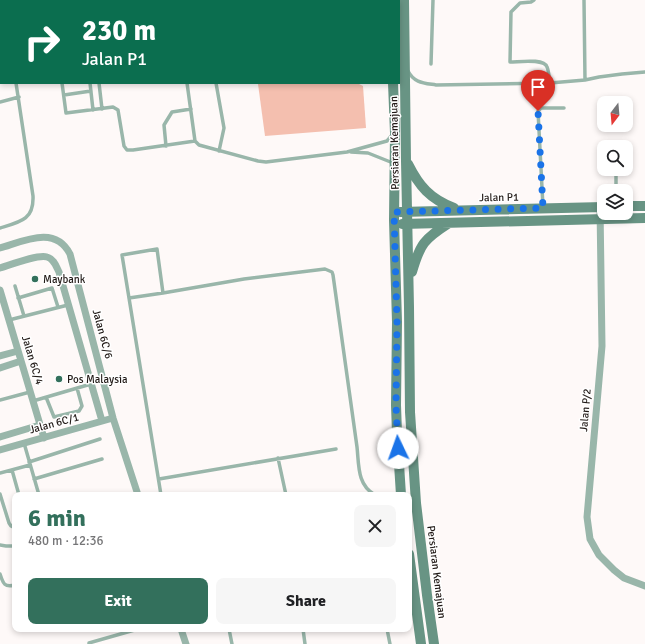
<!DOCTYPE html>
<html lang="en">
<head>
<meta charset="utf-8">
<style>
	body { margin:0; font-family:Signika,sans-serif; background:#f6f6f6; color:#202124; height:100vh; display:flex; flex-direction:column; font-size:15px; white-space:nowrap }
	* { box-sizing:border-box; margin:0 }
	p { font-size:13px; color:#757577 }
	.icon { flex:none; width:22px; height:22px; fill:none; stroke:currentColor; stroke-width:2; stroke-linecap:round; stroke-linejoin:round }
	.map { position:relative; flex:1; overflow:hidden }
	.side { position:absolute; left:12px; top:492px; width:400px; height:140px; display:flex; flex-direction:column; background:#fff; border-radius:8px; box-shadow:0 2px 6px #0003 }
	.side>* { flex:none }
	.guide { position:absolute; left:0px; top:0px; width:400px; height:84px; box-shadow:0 2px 6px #0003; background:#0b6e4f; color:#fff; overflow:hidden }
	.needle { width:26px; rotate:196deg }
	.fabs { position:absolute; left:597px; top:96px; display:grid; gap:8px }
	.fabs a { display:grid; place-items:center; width:36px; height:36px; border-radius:8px; background:#fff; box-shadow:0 2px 6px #0003; font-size:20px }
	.pin { position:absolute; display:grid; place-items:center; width:34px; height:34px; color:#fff; margin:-41px -17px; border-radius:50% 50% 50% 0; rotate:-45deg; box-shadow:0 0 4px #0007 }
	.pin .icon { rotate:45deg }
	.me { position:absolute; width:44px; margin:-22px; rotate:357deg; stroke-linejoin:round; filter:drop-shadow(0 0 3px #0008) }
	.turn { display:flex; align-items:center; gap:14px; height:84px; padding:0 16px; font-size:18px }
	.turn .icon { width:52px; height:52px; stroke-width:2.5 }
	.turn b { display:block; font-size:28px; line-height:34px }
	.round { display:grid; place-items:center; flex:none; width:42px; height:42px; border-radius:8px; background:#f6f6f6 }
	.headline { display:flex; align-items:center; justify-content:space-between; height:68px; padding:0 16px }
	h1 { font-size:24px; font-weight:700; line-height:30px; color:#33705c }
	.action { display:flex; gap:8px; margin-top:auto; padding:8px 16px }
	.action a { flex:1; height:46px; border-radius:8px; background:#33705c; color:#fff; font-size:16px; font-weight:700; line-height:46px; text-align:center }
	.action a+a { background:#f6f6f6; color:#202124 }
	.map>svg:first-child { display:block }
	.green { fill:#f4bfaf }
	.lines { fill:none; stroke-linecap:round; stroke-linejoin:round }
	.service { stroke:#99b6aa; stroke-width:3.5 }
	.minor { stroke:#99b6aa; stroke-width:7 }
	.secondary { stroke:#689484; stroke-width:10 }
	.route { stroke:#1a73e8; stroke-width:7; stroke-dasharray:0 12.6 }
	.poi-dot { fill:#33705c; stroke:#fff; stroke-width:1.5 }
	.labels { text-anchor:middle; stroke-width:3; stroke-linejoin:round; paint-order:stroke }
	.street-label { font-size:11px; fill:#221a17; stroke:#fff }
	.poi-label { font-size:11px; fill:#221a17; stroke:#fff; text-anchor:start }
</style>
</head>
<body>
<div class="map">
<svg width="645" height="644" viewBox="0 0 645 644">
	<rect width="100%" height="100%" fill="#fef9f8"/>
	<path class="green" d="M278,83H357L363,86L366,128L265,136L258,84Z"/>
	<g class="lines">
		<path class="service" d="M534,0L531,2L520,3L511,12L510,62C519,62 544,58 547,67C549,71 549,78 550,83
			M584,0L585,80
			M0,58L1,57
			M431,64L433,0
			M408,71C414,83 424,83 436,85L550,83L585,80L599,77L622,74L645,72
			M62,83L66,113L113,107L118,110L124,146L127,150H133L195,141
			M90,83L93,110
			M99,83L102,109
			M187,83L195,141L199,145L258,161L266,162L347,152L387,141L393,134
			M216,83L224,128L219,151
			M64,95L91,91
			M0,102L19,97
			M166,146L164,125L172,112L191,109
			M351,152L368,153L393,163
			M616,191V173
			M543,207L538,111L541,108H564
			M0,228C20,222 34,220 33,196L16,83
			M15,286L24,316
			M18,298L52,288L58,307
			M129,298L122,255L157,249L163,293
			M9,320L68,305
			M46,397L54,417L79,411L82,406L77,388
			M0,400L30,392
			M33,401L91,384
			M24,443L39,495
			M278,458L286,495
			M29,462L100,439
			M12,470L19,495
			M0,473L30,465
			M34,479L102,459
			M159,479L336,449
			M0,494L9,523L11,526L15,528
			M161,495L129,298L163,293L244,279L325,269L332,272L333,275L357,447C359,465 357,485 375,495
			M0,545L6,546H15
			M0,574C3,583 4,588 15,585
			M229,629L232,644
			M303,629L305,644
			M387,629L390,644
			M89,644V643L138,629"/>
		<path class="minor" d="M6,0L7,1
			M0,26L1,25
			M600,207L602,346L587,517L590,539L599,555L614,570L624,578L645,586
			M0,248C24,241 55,225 70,254L113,418L138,495
			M0,268C10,265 38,254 47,257C54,259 56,266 59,272L102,421
			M0,290L44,438
			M0,356L18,351
			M0,368L21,361
			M0,437L40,425
			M0,450L113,418
			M181,629L186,644"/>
		<path class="secondary" d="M392,0V1
			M404,0L406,161L409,307L410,412L416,503L427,595L434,644
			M393,83L395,133L394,220L397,322L396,405L397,433L401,495
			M408,164C419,186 430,199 454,208
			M626,206H645
			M400,212L604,207
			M402,224L645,218
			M412,272C420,244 424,239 449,223
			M409,554L421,644"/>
	</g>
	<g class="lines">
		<path class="route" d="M398,448L396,405L397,322L394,212L543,208L538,111"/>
	</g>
	<g class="poi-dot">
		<circle cx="35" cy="279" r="4"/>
		<circle cx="59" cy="379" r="4"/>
	</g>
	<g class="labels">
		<g class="street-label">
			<text transform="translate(394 143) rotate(-91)" y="4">Persiaran Kemajuan</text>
			<text transform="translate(499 197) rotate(-1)" y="4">Jalan P1</text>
			<text transform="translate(103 334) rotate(75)" y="4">Jalan 6C/6</text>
			<text transform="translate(33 360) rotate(73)" y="4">Jalan 6C/4</text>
			<text transform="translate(585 410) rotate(-85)" y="4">Jalan P/2</text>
			<text transform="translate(54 423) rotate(-15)" y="4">Jalan 6C/1</text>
			<text transform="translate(437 572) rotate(83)" y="4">Persiaran Kemajuan</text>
		</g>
		<g class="poi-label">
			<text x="43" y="283">Maybank</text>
			<text x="67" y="383">Pos Malaysia</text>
		</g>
	</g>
</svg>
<div class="fabs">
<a><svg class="needle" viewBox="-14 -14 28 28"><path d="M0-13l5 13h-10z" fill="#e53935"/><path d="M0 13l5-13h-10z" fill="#757577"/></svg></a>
<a><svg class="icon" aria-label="search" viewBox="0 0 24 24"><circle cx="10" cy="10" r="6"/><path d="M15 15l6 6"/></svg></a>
<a><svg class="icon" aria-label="layers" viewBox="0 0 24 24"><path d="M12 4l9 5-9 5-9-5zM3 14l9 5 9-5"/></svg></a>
</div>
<div class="pin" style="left:538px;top:111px;background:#d93025"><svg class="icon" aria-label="arrive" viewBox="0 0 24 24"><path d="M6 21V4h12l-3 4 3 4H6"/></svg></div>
<svg class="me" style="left:398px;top:448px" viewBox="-20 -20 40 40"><circle r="19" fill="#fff"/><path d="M0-13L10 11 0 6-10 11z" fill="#1a73e8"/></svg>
<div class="guide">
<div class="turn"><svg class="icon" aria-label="right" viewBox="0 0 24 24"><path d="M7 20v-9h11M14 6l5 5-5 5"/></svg><div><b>230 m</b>Jalan P1</div></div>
</div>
<section class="side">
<div class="headline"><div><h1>6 min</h1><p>480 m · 12:36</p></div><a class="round"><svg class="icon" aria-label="close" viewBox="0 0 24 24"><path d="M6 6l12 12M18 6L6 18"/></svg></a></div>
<div class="action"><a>Exit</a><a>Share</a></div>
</section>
</div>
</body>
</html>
